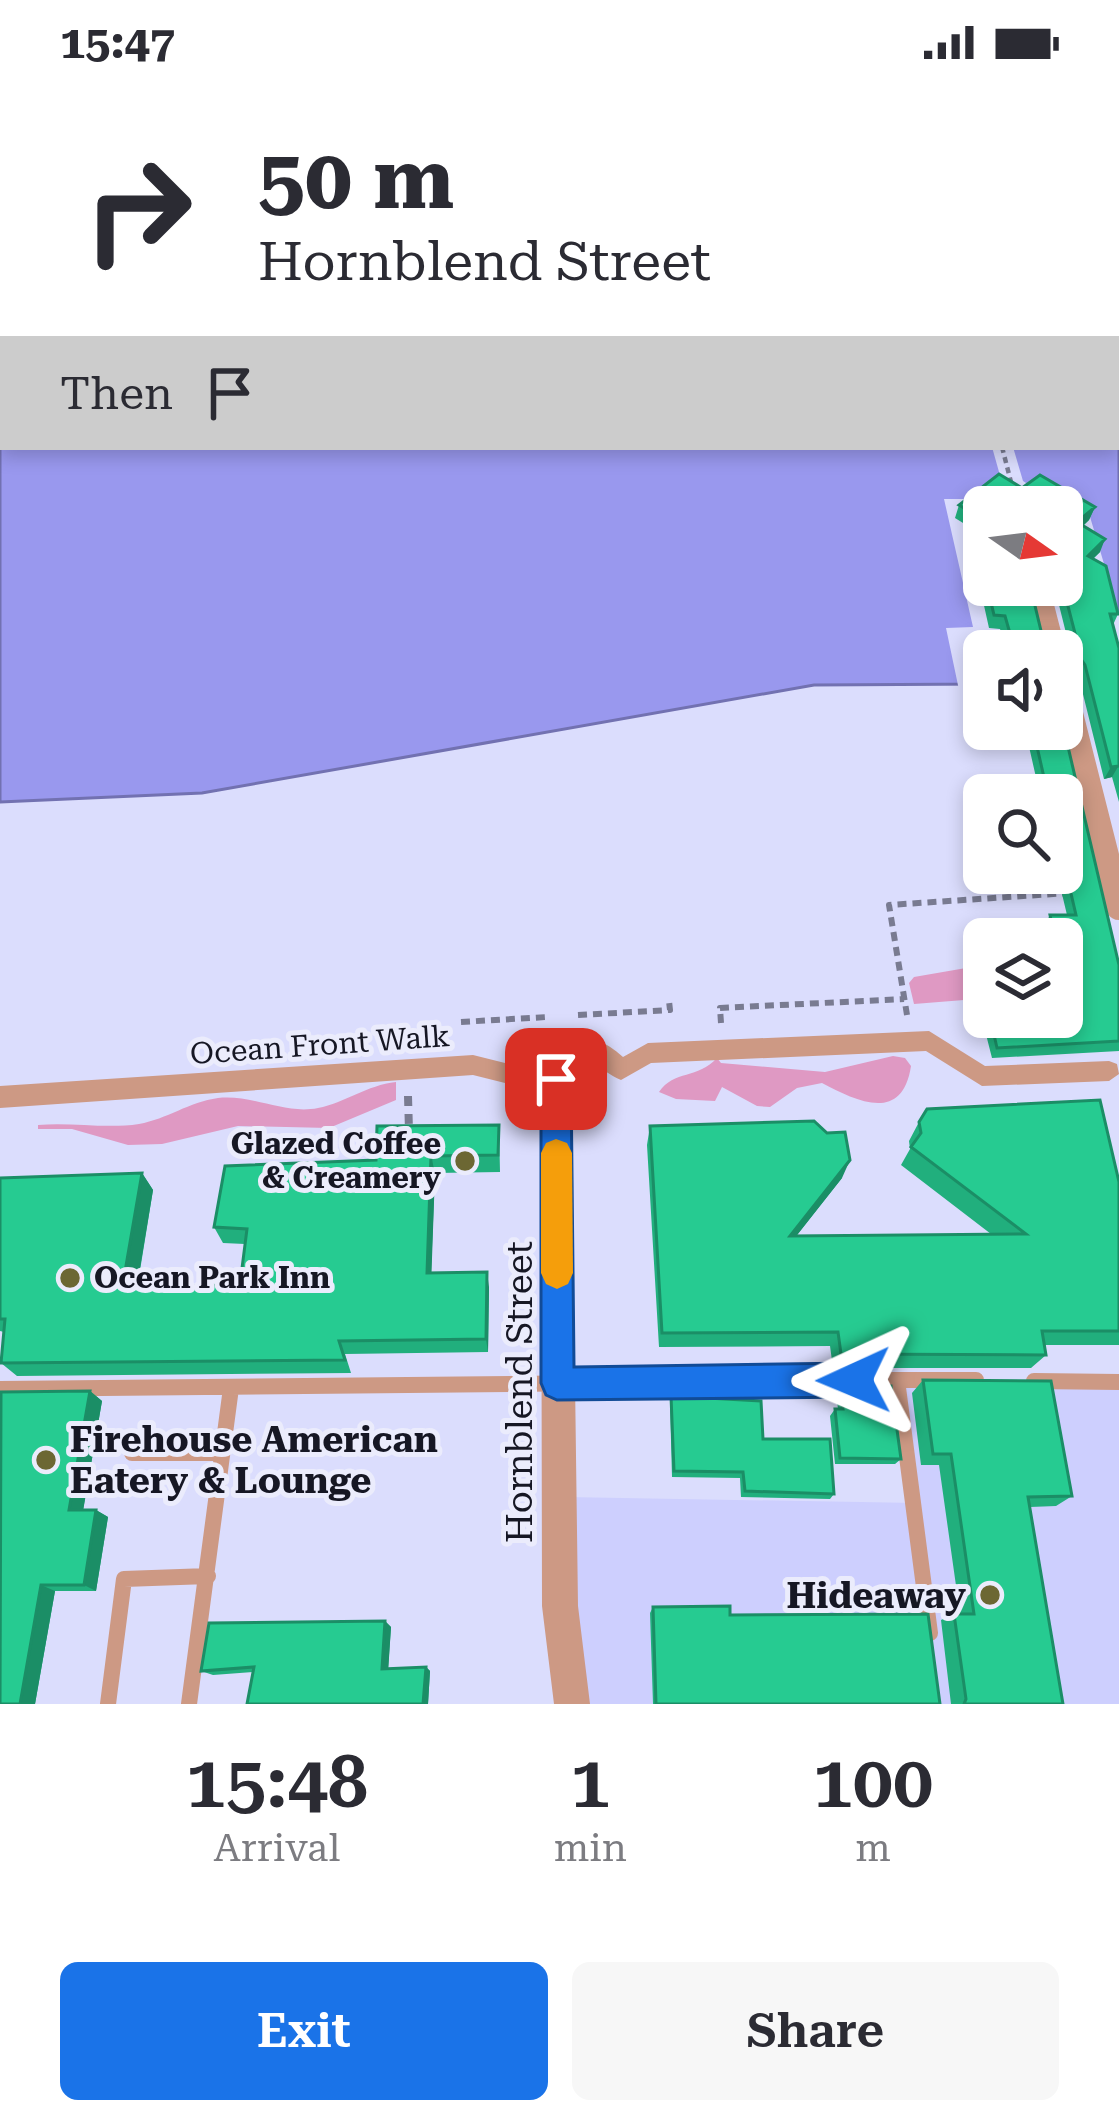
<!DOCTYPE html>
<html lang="en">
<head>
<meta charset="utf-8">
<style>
	body { margin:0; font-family:"Roboto Serif",serif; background:#f7f7f7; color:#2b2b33; height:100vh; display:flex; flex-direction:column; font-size:45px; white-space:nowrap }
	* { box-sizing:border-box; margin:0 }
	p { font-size:39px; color:#7c7c81 }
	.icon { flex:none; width:66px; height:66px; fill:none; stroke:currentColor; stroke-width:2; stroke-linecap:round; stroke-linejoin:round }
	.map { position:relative; height:1620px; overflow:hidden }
	.side { display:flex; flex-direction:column; background:#fff; flex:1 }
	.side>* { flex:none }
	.guide { position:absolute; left:0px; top:0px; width:1119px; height:366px; box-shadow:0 6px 18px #0003; background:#fff; color:#2b2b33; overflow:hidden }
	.needle { width:78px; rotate:104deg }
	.controls { position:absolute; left:963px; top:402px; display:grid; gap:24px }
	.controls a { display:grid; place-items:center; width:120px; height:120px; border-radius:18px; background:#fff; box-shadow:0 6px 18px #0003; font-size:60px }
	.pin { position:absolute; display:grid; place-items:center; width:102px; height:102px; color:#fff; margin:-51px; border-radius:24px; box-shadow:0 6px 18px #0006 }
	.me { position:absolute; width:132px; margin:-66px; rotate:269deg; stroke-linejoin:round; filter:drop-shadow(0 0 9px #0008) }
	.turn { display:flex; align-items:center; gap:42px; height:252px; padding:0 60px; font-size:54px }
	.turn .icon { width:156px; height:156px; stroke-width:2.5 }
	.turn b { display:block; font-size:84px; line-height:102px }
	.then { display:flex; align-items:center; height:114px; padding:0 60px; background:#0003; gap:24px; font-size:45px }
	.eta { display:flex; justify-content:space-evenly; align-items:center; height:204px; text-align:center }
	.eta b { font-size:72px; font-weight:600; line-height:84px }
	.action { display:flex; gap:24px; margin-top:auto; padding:24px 60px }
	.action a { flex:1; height:138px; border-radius:18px; background:#1a73e8; color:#fff; font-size:48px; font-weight:600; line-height:138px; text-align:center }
	.action a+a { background:#f7f7f7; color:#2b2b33 }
	.status { display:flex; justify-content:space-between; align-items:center; height:84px; padding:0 60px; background:#fff; direction:ltr }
	.status svg { height:33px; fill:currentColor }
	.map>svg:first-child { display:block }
	.built { fill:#cdcffe }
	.green { fill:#df99c3 }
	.water { fill:#9998ee; stroke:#7271b1; stroke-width:3; fill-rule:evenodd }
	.pier { fill:#dbddfd; fill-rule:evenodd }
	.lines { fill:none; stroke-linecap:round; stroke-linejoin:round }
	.path-far2 { stroke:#797b91; stroke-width:4.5; stroke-dasharray:6 4.5; stroke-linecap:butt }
	.path-far1 { stroke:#797b91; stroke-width:6; stroke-dasharray:9 6; stroke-linecap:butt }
	.path { stroke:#797b91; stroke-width:8; stroke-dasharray:10 8; stroke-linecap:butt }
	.service { stroke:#cd9984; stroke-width:16 }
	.pedestrian { fill:#cd9984; fill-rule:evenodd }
	.minor { fill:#cd9984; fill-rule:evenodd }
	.minor-bridge { stroke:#cd9984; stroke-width:26 }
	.wall { fill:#21af7d; fill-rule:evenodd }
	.shaded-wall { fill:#1b8e66 }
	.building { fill:#26cb91; stroke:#1b8e66; stroke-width:3 }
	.route { fill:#1a73e8; stroke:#114b97; stroke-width:3 }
	.slow { fill:#f59e0b }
	.poi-dot { fill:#6c6733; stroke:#ebecfc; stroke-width:4.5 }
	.labels { text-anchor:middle; stroke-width:10; stroke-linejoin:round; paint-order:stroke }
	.street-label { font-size:30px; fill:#161724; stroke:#ebecfc }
	.poi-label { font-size:30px; font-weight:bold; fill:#161724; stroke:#ebecfc; text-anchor:end }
	.near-street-label { font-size:36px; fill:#161724; stroke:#ebecfc }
	.near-poi-label { font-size:36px; font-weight:bold; fill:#161724; stroke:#ebecfc; text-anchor:start }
</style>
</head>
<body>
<div class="status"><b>15:47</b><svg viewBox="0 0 49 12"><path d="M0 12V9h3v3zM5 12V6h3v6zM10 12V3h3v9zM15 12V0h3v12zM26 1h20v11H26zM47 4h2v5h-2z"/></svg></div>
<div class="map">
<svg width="1119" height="1620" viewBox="0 0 1119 1620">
	<rect width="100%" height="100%" fill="#dbddfd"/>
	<path class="built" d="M903,1301H1119V1620H579L565,1413L916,1419Z"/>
	<path class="green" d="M966,884L973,920L964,916L914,920L909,899L914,893Z
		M893,972L905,974L911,982C902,1041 855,1016 822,999L797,1004L770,1023L757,1022L722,1003L715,1017L676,1015L659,1008C674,986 698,995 717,974L721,979L825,988Z
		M396,998V1016L329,1044L238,1042L162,1060L128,1061L72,1045H38V1041C71,1038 107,1045 139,1040C167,1035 189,1018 218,1014C252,1010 285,1031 318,1024C345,1019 367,1001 396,998Z"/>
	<path class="water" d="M0,0H1119V600L1062,567H984V600L814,601L202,709L0,718ZM3,3H1116V363H3ZM984,423H1062V501H984Z"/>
	<path class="pier" d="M992,363H1013L1023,397L1052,416H1085L1119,530V606H1062V567H984V606H959L946,544L973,543L944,415H981L1001,395ZM984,423H1062V501H984Z"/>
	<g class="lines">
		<path class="path-far2" d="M1002,363L1012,402"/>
		<path class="path-far1" d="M578,931L670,926L669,917
			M907,931L889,821L1069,809
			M461,938L547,933
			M721,939L720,924L904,915"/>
		<path class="path" d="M408,1012L409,1047"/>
		<path class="service" d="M897,1296H976
			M1034,1297L1119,1298
			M0,1305L897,1296L930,1549
			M132,1369H222
			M108,1620L124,1495L208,1492
			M189,1620L231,1304"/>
		<path class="pedestrian" d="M929,947L985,982L1109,977L1117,980L1119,990L1109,997L982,1002L926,967L651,979L621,996C593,984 575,955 540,976C529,983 522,995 509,1000L473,991L0,1024V1002L473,971L505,979C538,944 586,939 623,973L648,959Z"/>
		<path class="minor" d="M1025,501H1049L1066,567L1063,573L1062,567H1042Z
			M556,982L566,986L571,995L578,1522L590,1620H554L542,1522L541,995L546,986Z"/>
		<path class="minor-bridge" d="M1062,598L1119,823"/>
	</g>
	<path class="wall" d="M1022,404L1095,423L1089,436L1083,442L1100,468L1093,475L1118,530L1113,541L1119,564V718L1112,693L1104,695L1079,594L1073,585L1062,582V567H1007L1000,545L989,544L981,508L970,502L974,488L984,479L964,467L968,454L976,447L955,434L959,421ZM984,423H1062V501H1054L1070,565L1043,555L1030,501H984Z
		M1025,645H1062L1119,881V967L992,974L978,919L984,908V933H1062V855H1047L1044,842L1050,831H1067L1057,789H1062V711H1040Z
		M919,1038L1119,1098V1261H1044L1046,1271L1031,1284H833L830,1262L659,1263L647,1061L650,1042L842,1094L796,1152L991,1150L901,1081L910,1065L909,1057Z
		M499,1041L500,1088L435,1089L431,1189L489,1203L488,1268L345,1270L351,1289L17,1292L1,1279L4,1248L0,1247V1094L142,1089L153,1106L137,1205L240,1200L245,1160L223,1159L214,1143L376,1076Z
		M923,1296L1072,1412L1056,1422L1030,1423L1063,1620H951L941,1536L954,1530H960L939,1381H921L912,1309Z
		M840,1302L901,1375L895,1380H835L830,1332L835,1325H838L836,1309Z
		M90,1307L102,1317L83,1426H96L108,1433L96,1507H55L35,1620H0Z
		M671,1312L763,1355L834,1410L830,1415L741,1413L740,1394L672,1393L670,1319Z
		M653,1523L730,1531L940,1620H653L650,1529Z
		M385,1537L391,1543L388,1585L426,1583L430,1587L428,1620H247L253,1588L213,1591L201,1587Z"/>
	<path class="shaded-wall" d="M1095,423L1089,436L1071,452L1077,438Z
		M1105,455L1100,468L1082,485L1088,472Z
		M1119,681L1112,693L1104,695L1111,683Z
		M431,1072L435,1089L431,1203L427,1189Z
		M850,1076L842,1094L783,1169L790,1152Z
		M142,1089L153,1106L134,1220L122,1205Z
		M487,1188L489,1203L488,1268L486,1255Z
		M90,1307L102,1317L82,1433L69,1426Z
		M96,1426L108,1433L96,1507L84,1501Z
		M41,1501L55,1507L35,1620H20Z
		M385,1537L391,1543L388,1589L382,1585Z
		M426,1583L430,1587L428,1620H423Z"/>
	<path class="building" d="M999,390L1022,404L1040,391L1095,423L1077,438L1105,455L1088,472L1106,482L1118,530H1110L1119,564V682L1111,683L1085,581L1079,572L1065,568L1062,570V567H1015L1005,532L994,531L987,501H1030L1043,555L1070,565L1076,553L1062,499V423H984V436L959,421Z
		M984,440V464L968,454Z
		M984,479V494L974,488Z
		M1062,637L1119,881V957L997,964L990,933H1062V904H1065L1062,887V855H1055L1050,831H1076L1062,771V711H1048L1033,645H1062Z
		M1100,1016L1119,1098V1247H1042L1046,1271L841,1270L838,1248L662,1249L650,1042L814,1037L827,1049L845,1048L850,1076L790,1152L1026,1150L911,1063L921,1049L919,1038L927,1025Z
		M499,1041L498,1071L431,1072L427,1189L487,1188L486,1255L339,1257L345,1276L1,1279L5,1235H0V1094L142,1089L122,1205L240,1200L247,1145L214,1143L225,1082L376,1076L377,1042Z
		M923,1296L1051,1297L1072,1412L1028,1413L1063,1620H964L966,1615L954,1530H974L951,1370H933Z
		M840,1302H891L901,1375L840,1374L835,1325H843Z
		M90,1307L69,1426H96L84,1501H41L20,1620H0L1,1308Z
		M671,1312L761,1317L763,1355H830L834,1410L745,1407L743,1388L674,1387Z
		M730,1522V1531L928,1530L940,1620H656L653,1523Z
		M385,1537L382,1585L426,1583L423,1620H247L254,1583L201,1587L209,1539Z"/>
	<path class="route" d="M556,982L567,986L571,995L574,1283L854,1279L866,1284L871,1296L866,1308L854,1313L557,1316L546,1311L541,1299V995L546,986Z"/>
	<path class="slow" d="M556,1055L567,1059L572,1069L573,1189L568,1200L557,1205L546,1200L541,1189V1069L546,1059Z"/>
	<g class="poi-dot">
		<circle cx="465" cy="1077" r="12"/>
		<circle cx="70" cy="1194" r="12"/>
		<circle cx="46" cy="1376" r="12"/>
		<circle cx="990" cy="1511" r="12"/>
	</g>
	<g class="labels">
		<g class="street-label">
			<text transform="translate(320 961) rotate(-4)" y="10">Ocean Front Walk</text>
		</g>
		<g class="poi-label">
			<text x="441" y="1070">Glazed Coffee<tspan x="441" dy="34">&amp; Creamery</tspan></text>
			<text x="94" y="1204" text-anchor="start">Ocean Park Inn</text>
		</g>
		<g class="near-street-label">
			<text transform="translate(519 1308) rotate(-90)" y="13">Hornblend Street</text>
		</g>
		<g class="near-poi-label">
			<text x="70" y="1368">Firehouse American<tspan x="70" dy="41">Eatery &amp; Lounge</tspan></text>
			<text x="966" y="1524" text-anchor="end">Hideaway</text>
		</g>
	</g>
</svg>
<div class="controls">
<a><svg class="needle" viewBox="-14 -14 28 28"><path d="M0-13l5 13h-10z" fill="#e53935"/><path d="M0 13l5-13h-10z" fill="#7c7c81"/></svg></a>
<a><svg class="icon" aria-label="sound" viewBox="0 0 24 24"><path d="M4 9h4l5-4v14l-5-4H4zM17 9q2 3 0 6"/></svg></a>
<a><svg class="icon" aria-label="search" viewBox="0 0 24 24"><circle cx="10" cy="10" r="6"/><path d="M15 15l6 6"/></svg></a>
<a><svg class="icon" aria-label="layers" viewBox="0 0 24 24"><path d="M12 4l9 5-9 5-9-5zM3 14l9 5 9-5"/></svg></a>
</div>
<div class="pin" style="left:556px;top:995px;background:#d93025"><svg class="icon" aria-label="arrive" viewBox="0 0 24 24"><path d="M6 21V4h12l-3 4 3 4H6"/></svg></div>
<svg class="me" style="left:854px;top:1296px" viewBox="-20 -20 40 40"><path d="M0-17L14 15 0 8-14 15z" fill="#1a73e8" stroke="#fff" stroke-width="4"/></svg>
<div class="guide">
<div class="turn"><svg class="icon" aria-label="right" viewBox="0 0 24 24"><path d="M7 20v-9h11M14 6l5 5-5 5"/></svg><div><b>50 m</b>Hornblend Street</div></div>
<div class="then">Then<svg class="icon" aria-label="arrive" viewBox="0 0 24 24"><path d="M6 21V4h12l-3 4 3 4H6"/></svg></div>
</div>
</div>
<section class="side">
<div class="eta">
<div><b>15:48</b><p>Arrival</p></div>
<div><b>1</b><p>min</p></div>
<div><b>100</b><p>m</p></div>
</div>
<div class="action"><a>Exit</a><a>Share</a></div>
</section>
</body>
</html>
